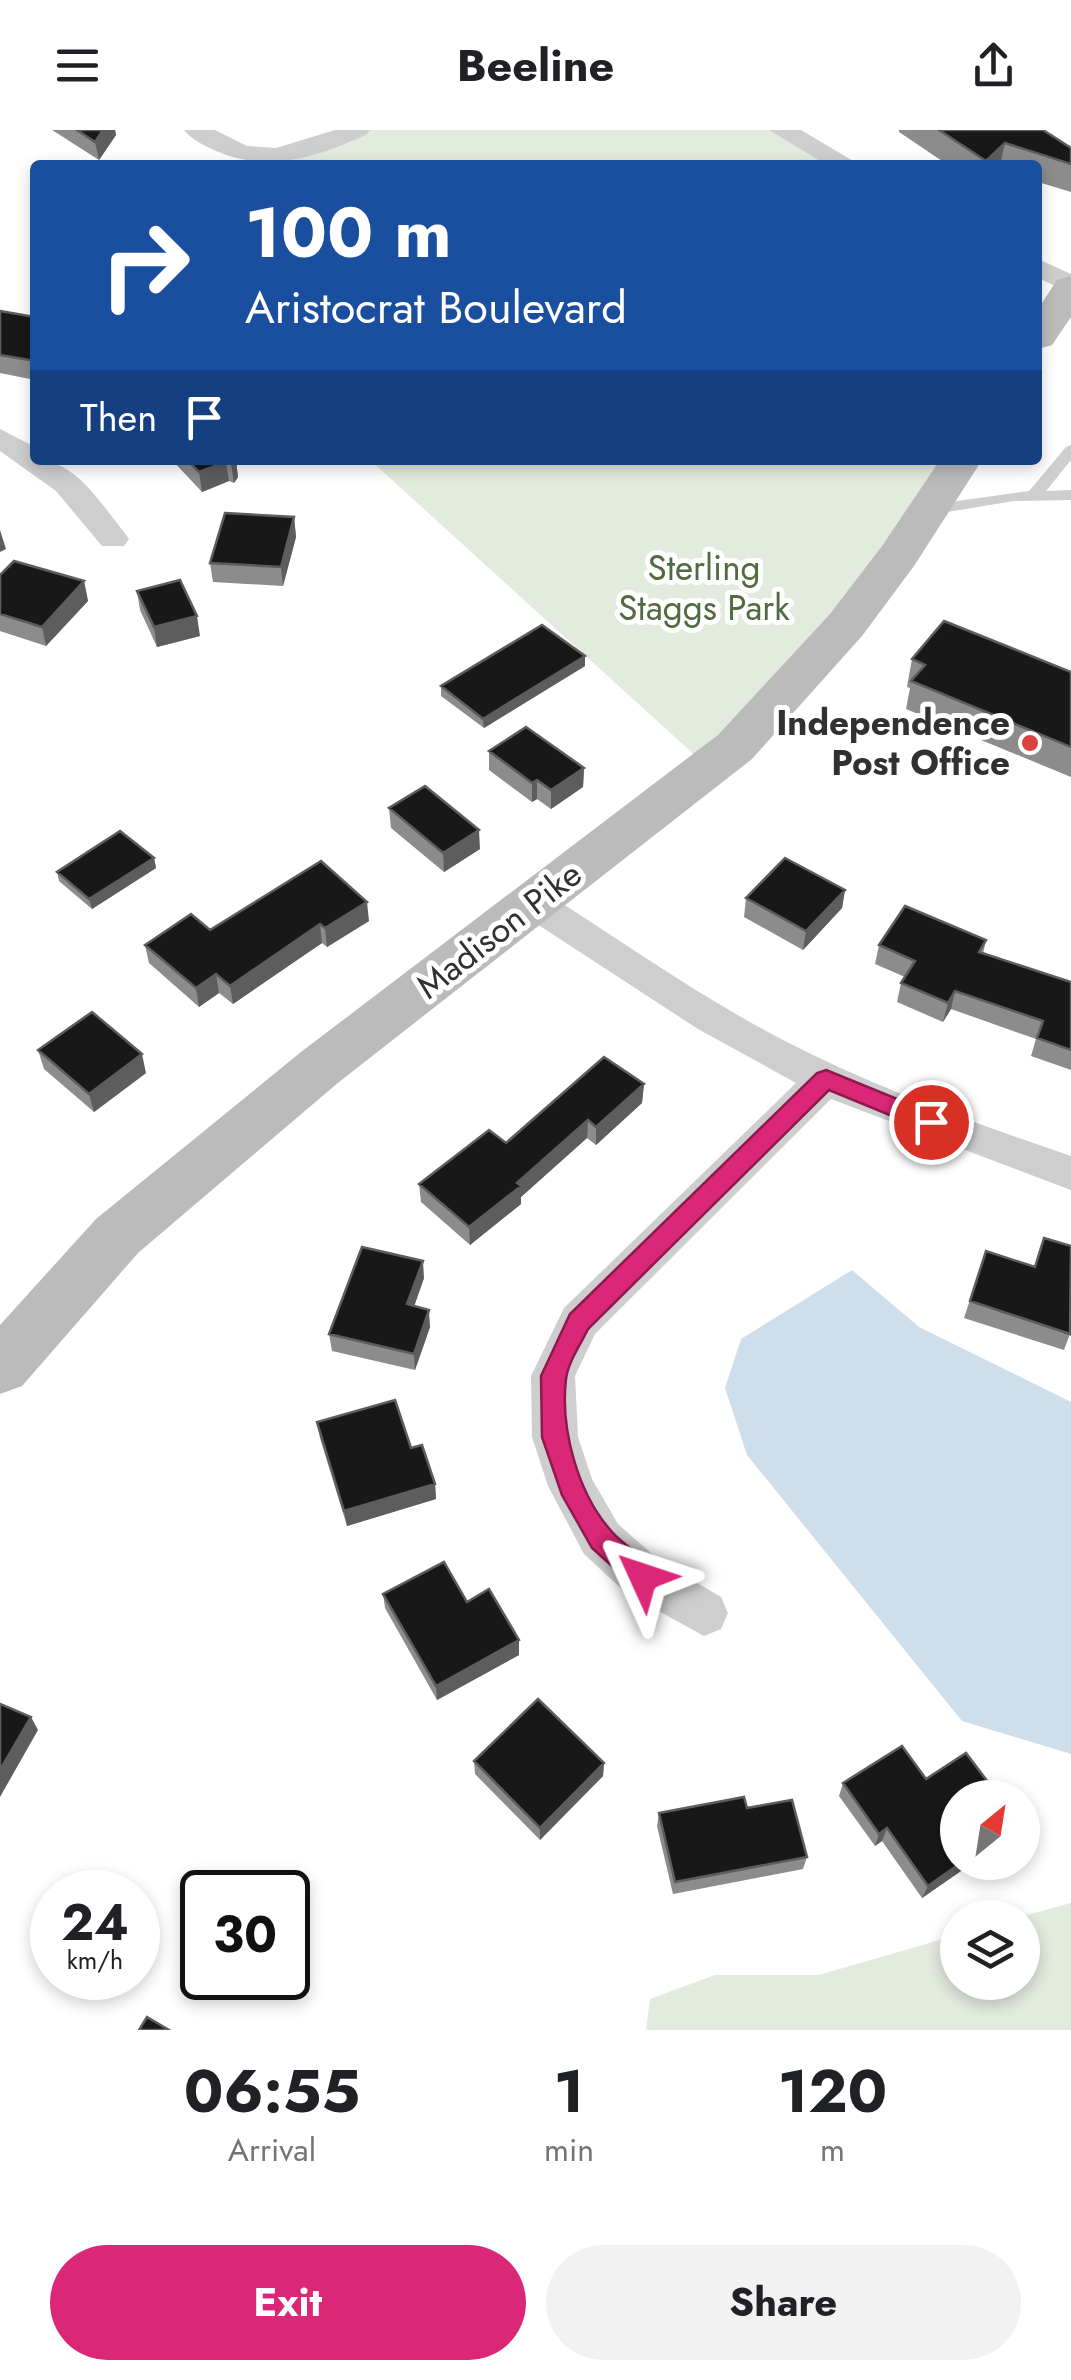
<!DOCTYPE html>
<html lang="en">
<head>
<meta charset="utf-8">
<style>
	body { margin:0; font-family:Jost,sans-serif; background:#f2f2f2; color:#202124; height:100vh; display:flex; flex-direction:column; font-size:38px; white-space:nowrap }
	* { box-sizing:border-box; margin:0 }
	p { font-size:32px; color:#757577 }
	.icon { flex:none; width:55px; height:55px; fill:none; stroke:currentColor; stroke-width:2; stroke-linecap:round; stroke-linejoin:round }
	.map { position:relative; height:1900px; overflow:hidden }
	.sheet { display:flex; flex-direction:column; background:#fff; flex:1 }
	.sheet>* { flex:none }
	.hud { position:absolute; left:30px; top:30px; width:1012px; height:305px; border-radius:10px; box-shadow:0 5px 15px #0003; background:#1a4fa0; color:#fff; overflow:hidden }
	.needle { width:65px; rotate:30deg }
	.fabs { position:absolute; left:940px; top:1650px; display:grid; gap:20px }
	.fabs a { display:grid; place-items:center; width:100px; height:100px; border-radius:50%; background:#fff; box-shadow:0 5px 15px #0003; font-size:50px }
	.speed { position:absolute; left:30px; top:1740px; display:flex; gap:20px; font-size:50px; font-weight:700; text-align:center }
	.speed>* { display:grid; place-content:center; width:130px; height:130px; border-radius:50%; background:#fff; box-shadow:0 5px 15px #0003; line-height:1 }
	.speed small { font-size:25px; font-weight:400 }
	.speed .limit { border:5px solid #111; border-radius:15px; background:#fff; color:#111 }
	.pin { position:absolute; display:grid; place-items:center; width:85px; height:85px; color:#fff; margin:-42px; border:5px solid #fff; border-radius:50%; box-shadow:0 2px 10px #0007 }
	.me { position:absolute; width:110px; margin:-55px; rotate:312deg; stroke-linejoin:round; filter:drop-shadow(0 0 8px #0008) }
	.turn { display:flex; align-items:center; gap:35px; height:210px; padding:0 50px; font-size:45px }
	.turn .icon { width:130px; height:130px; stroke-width:2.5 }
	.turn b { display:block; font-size:70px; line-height:85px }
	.then { display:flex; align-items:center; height:95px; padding:0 50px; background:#0003; gap:20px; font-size:38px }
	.eta { display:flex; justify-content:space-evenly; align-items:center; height:170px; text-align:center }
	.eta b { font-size:60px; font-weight:700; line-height:70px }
	.cta { display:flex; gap:20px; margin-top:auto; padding:20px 50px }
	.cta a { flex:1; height:115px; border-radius:60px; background:#db2777; color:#fff; font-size:40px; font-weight:700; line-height:115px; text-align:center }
	.cta a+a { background:#f2f2f2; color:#202124 }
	header { display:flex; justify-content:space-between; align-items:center; height:130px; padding:0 50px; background:#fff; font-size:45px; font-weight:700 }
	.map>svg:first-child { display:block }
	.green { fill:#e3eade }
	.water { fill:#cedeeb }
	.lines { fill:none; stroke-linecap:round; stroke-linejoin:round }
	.lane { fill:#cecece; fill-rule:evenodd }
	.street { fill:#cecece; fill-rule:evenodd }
	.secondary { fill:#bbb; fill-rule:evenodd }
	.wall { fill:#8c8c8c }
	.shaded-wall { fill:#5d5d5d }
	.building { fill:#181818; stroke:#5d5d5d; stroke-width:2.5 }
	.route { fill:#db2777; stroke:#8e194d; stroke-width:2.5 }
	.poi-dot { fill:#dc4040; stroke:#fff; stroke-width:4 }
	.labels { text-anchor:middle; stroke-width:10; stroke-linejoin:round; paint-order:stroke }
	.park-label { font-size:35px; fill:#516b40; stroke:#fff }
	.poi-label { font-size:35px; font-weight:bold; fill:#313131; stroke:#fff; text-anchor:end }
	.street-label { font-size:35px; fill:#313131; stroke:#fff }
</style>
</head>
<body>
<header><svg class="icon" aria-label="menu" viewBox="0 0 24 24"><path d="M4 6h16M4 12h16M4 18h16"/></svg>Beeline<svg class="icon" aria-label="share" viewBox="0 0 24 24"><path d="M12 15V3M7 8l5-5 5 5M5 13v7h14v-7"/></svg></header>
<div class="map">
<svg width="1071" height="1900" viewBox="0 0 1071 1900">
	<rect width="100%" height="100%" fill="#fff"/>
	<path class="green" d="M357,0H782L847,35H295L294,27Z
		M370,330H961L709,638Z
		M1071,1773V1900H646L650,1869L715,1845H819L957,1805L958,1852H1022L1020,1787Z"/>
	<path class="water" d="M852,1140L919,1197L1071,1272V1624L962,1591L747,1325L725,1258L741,1209Z"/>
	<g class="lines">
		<path class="lane" d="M1071,315V330L1046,361L1071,360V370L1014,371L929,385L921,380L929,375L1029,361L1066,317Z"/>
		<path class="street" d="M184,0H215L247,16L276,18L335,0H370L366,5C316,27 269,44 216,21C205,16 192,10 184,0Z
			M769,0H801L860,35H827Z
			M1038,129L1071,144V163L1038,148Z
			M0,299L35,317V330C76,330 100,373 124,402L129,409L124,416H102L56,361L0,321Z
			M533,759L546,763C626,814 703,869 787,912C878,959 975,993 1071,1026V1060L831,969L595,1204L575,1246L578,1307L592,1349L618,1394L660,1431L721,1467L728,1483L721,1499L704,1506L626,1463L584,1424L548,1356L532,1307L531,1246L564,1178L796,953L698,899L520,783L514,773L520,763Z"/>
		<path class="secondary" d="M1071,146V187L1052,215L1038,219V179L1057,150Z
			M940,330H982L914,436L862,506L752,629L339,952L138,1123L22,1256L0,1264V1195L96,1089L301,922L718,605L830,484L882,416Z"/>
	</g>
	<path class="wall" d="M52,0H115L116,5L99,30Z
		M899,0H1043L1071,18V62L1038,52V35H948L899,2Z
		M0,181L35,187V250L0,243Z
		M172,330H236L238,347L234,353L229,351L202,362Z
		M294,387L296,407L283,456L213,452L210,433Z
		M0,445L84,451L88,471L46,516L0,501Z
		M137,461L200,506L157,517L140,480Z
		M912,529L1071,542V647L906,579L910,558L907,557Z
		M585,536L484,598L441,566V556Z
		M489,621L584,638L583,657L551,679L537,669L532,672L489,640Z
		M389,678L480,719L444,742L391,698Z
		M154,728L156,738L92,779L59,751L57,742Z
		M845,760L842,778L803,820L744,787L746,768Z
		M369,791L327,817L322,813L233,874L219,863L199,877L149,833L145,815L210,800Z
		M986,810L983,824L1071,852V940L1031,926L1036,909L951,879L943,892L897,872L901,853L905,847L875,834L879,815Z
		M38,920L146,943L94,982L44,939Z
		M644,954L642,973L596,1015L587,1008L521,1067V1074L470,1115L421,1072L419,1054L506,1013Z
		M1044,1108L1071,1201L1064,1220L964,1188L986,1121L1035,1137Z
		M424,1148L414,1176L430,1197L415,1240L332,1221L329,1204Z
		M317,1292L411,1318L435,1354L436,1369L347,1396L320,1308Z
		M383,1464L467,1472L519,1525L437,1570L385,1478Z
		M474,1631L604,1633L603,1646L540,1710L475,1644Z
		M926,1649L958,1732H974L922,1768L882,1711L875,1716L839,1666L843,1653Z
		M747,1678L807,1727L803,1739L673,1764L657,1696L659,1683Z"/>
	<path class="shaded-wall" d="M103,0H115L116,5L99,30L95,12Z
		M1005,13L1000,35H985L986,31Z
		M234,330H236L238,347L234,353L231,334Z
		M226,332L229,351L202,362L199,342Z
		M294,387L296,407L283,456L281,437Z
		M0,400L6,419L0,422Z
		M84,451L88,471L46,516L42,497Z
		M197,486L200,506L157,517L154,497Z
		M585,526V536L484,598L483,589Z
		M584,638L583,657L551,679V660Z
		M537,650V669L532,672V653Z
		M479,700L480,719L444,742L443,723Z
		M154,728L156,738L92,779L89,769Z
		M845,760L842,778L803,820L806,801Z
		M367,772L369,791L327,817L325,798Z
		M320,794L322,813L233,874L230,856Z
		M216,844L219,863L199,877L196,858Z
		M955,861L951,879L943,892L948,873Z
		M142,924L146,943L94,982L89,964Z
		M644,954L642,973L596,1015V997Z
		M588,990L587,1008L521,1067V1074L470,1115L469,1097Z
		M423,1131L424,1148L409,1191L407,1174Z
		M429,1180L430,1197L415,1240L414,1224Z
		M435,1354L436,1369L347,1396L344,1381Z
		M519,1510V1525L437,1570L436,1556Z
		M31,1587L38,1600L0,1667V1640Z
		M604,1633L603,1646L540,1710V1698Z
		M887,1698L882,1711L875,1716L879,1704Z
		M962,1732H974L922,1768L928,1756Z"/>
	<path class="building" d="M77,0H103L95,12Z
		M939,0H1043L1071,18V34L1005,13L986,31Z
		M0,181L35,187V231L0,225Z
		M187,330H234L231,334L226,332L199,342Z
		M225,383L294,387L281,437L210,433Z
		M14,431L84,451L42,497L0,484V445Z
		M180,450L197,486L154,497L137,461Z
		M944,491L1071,542V617L911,551L925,535L912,529Z
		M542,495L585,526L483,589L441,556Z
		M526,597L584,638L551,660L537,650L532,653L489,621Z
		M425,656L479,700L443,723L389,678Z
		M120,701L154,728L89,769L57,742Z
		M785,728L845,760L806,801L746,768Z
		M321,731L367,772L325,798L320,794L230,856L216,844L196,858L145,815L191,784L210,800Z
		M905,776L986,810L979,822L1071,852V920L1037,908L1043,891L955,861L948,873L901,853L915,831L879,815Z
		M92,882L142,924L89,964L38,920Z
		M604,927L644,954L596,997L588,990L517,1053L521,1056L469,1097L419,1054L489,1000L506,1013Z
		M1044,1108L1071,1116L1070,1204L970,1171L986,1121L1035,1137Z
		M362,1117L423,1131L407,1174L429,1180L414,1224L329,1204Z
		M395,1270L411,1318L422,1315L435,1354L344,1381L317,1292Z
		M444,1432L467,1472L489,1459L519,1510L436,1556L383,1464Z
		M538,1569L604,1633L540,1698L474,1631Z
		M0,1574L31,1587L0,1640Z
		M902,1616L926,1649L966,1623L1000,1668H958V1732H962L928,1756L887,1698L879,1704L843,1653Z
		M744,1667L747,1678L792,1670L807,1727L675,1752L659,1683Z
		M147,1887L169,1900H139Z"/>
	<path class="route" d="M826,940L939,986L943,992L931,1002L829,960L588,1199C581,1214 568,1232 566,1249C560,1299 578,1365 613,1403C627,1418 648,1428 657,1447L653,1456L643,1459L634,1456L592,1418L562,1365L542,1307L541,1246L570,1184L817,943Z"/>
	<circle class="poi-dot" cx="1030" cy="613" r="10"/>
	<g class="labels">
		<g class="park-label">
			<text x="704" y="450">Sterling<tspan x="704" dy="40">Staggs Park</tspan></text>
		</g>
		<g class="poi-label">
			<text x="1010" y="605">Independence<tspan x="1010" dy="40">Post Office</tspan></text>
		</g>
		<g class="street-label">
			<text transform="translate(499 800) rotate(-38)" y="12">Madison Pike</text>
		</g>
	</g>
</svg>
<div class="fabs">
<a><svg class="needle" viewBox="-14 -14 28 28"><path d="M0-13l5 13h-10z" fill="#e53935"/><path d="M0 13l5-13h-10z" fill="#757577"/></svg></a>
<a><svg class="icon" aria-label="layers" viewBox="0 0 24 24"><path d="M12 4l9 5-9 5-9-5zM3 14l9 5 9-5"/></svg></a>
</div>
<div class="speed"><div>24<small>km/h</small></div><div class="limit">30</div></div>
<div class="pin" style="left:931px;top:992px;background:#d93025"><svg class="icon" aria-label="arrive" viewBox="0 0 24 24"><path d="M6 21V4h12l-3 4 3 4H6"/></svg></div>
<svg class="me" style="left:643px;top:1447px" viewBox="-20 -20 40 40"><path d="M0-17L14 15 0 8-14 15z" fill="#db2777" stroke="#fff" stroke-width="4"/></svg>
<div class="hud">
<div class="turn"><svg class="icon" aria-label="right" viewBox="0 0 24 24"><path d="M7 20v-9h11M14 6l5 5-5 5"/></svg><div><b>100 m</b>Aristocrat Boulevard</div></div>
<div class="then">Then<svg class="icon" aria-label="arrive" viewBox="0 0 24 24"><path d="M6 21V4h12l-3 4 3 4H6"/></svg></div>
</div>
</div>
<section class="sheet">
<div class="eta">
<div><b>06:55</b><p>Arrival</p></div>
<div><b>1</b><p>min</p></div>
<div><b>120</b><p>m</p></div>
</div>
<div class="cta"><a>Exit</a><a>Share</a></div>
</section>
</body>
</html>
